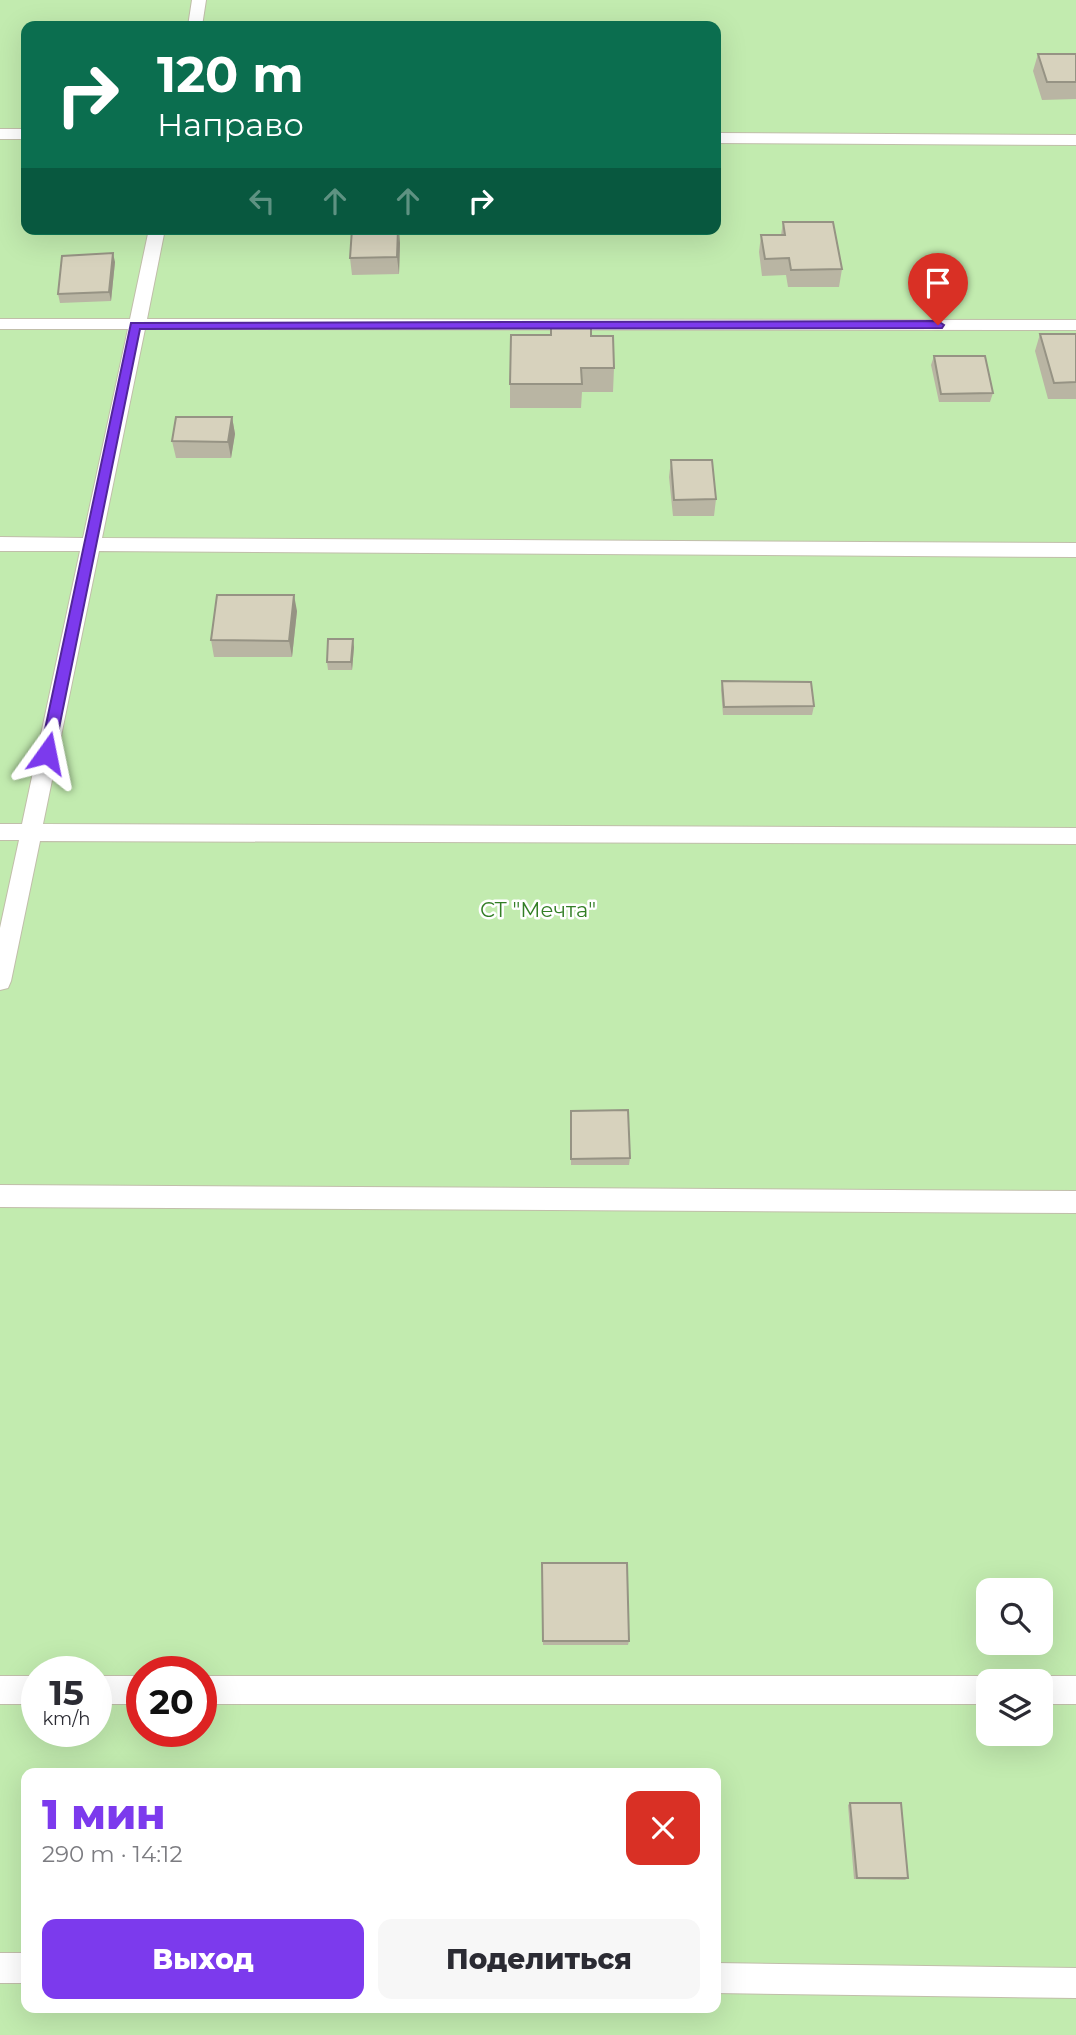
<!DOCTYPE html>
<html lang="ru">
<head>
<meta charset="utf-8">
<style>
	body { margin:0; font-family:Montserrat,sans-serif; background:#f7f7f7; color:#2b2b33; height:100vh; display:flex; flex-direction:column; font-size:26px; white-space:nowrap }
	* { box-sizing:border-box; margin:0 }
	p { font-size:23px; color:#7c7c81 }
	.icon { flex:none; width:38px; height:38px; fill:none; stroke:currentColor; stroke-width:2; stroke-linecap:round; stroke-linejoin:round }
	.map { position:relative; flex:1; overflow:hidden }
	.side { position:absolute; left:21px; top:1768px; width:700px; height:245px; display:flex; flex-direction:column; background:#fff; border-radius:14px; box-shadow:0 7px 28px #0002 }
	.side>* { flex:none }
	.banner { position:absolute; left:21px; top:21px; width:700px; height:214px; border-radius:14px; box-shadow:0 7px 28px #0002; background:#0b6e4f; color:#fff; overflow:hidden }
	.buttons { position:absolute; left:976px; top:1578px; display:grid; gap:14px }
	.buttons a { display:grid; place-items:center; width:77px; height:77px; border-radius:14px; background:#fff; box-shadow:0 7px 28px #0002; font-size:35px }
	.speed { position:absolute; left:21px; top:1656px; display:flex; gap:14px; font-size:35px; font-weight:700; text-align:center }
	.speed>* { display:grid; place-content:center; width:91px; height:91px; border-radius:50%; background:#fff; box-shadow:0 7px 28px #0002; line-height:1 }
	.speed small { font-size:18px; font-weight:400 }
	.speed .limit { border:10px solid #d22; background:#fff; color:#111 }
	.pin { position:absolute; display:grid; place-items:center; width:60px; height:60px; color:#fff; margin:-72px -30px; border-radius:50% 50% 50% 0; rotate:-45deg; box-shadow:0 0 7px #0007 }
	.pin .icon { rotate:45deg }
	.me { position:absolute; width:77px; margin:-38px; rotate:12deg; stroke-linejoin:round; filter:drop-shadow(0 0 5px #0008) }
	.turn { display:flex; align-items:center; gap:24px; height:147px; padding:0 21px; font-size:32px }
	.turn .icon { width:91px; height:91px; stroke-width:2.5 }
	.turn b { display:block; font-size:49px; line-height:60px }
	.lanes { display:flex; align-items:center; height:66px; padding:0 21px; background:#0003; justify-content:center; gap:35px; direction:ltr }
	.lanes .off { opacity:.35 }
	.round { display:grid; place-items:center; flex:none; width:74px; height:74px; border-radius:14px; background:#f7f7f7 }
	.headline { display:flex; align-items:center; justify-content:space-between; height:119px; padding:0 21px }
	h1 { font-size:42px; font-weight:800; line-height:52px; color:#7c3aed }
	.primary-button { display:flex; gap:14px; margin-top:auto; padding:14px 21px }
	.primary-button a { flex:1; height:80px; border-radius:14px; background:#7c3aed; color:#fff; font-size:28px; font-weight:800; line-height:80px; text-align:center }
	.primary-button a+a { background:#f7f7f7; color:#2b2b33 }
	.map>svg:first-child { display:block }
	.green { fill:#c2ebaf; fill-rule:evenodd }
	.lines { fill:none; stroke-linecap:round; stroke-linejoin:round }
	.lane-casing { stroke:#c1beaa; stroke-width:2 }
	.lane { fill:#fff; fill-rule:evenodd }
	.wall { fill:#b9b5a3 }
	.shaded-wall { fill:#969384 }
	.building { fill:#d7d2bd; stroke:#969384; stroke-width:2 }
	.route { fill:#7c3aed; stroke:#51269a; stroke-width:2 }
	.labels { text-anchor:middle; stroke-width:5; stroke-linejoin:round; paint-order:stroke }
	.park-label { font-size:21px; fill:#337e26; stroke:#fff }
</style>
</head>
<body>
<div class="map">
<svg width="1076" height="2035" viewBox="0 0 1076 2035">
	<rect width="100%" height="100%" fill="#f5f4e8"/>
	<path class="green" d="M0,0H1076V2035H0ZM26,26H716V229H26ZM989,1591H1041V1643H989ZM37,1671H96V1731H37ZM142,1671H201V1731H142ZM989,1682H1041V1734H989ZM26,1773H716V2007H26Z"/>
	<g class="lines">
		<g class="lane-casing">
			<path id="lane" d="M192,0H206L202,26H188Z
				M0,129H26V139H0Z
				M716,133L1076,135V145L716,143Z
				M149,229H165L147,319L1076,320V330L145,329L102,538L1076,543V557L99,551L43,824L1076,828V844L40,841L11,981L8,988L0,990V928L19,840H0V824H22L80,551H0V537L83,538L128,329H0V319H130Z
				M0,1185L1076,1191V1213L0,1207Z
				M0,1676H37V1704H0Z
				M96,1676H142V1704H96Z
				M201,1676H989L1000,1682H989V1704H201Z
				M1041,1676H1076V1704H1041V1682H1030Z
				M0,1953H26V1983H0Z
				M716,1963L1076,1968V1998L716,1993Z"/>
		</g>
		<use href="#lane" class="lane"/>
	</g>
	<path class="wall" d="M1038,54H1076V99L1042,100L1033,71Z
		M783,222L842,269L839,287H788L786,275L762,276L759,252L761,235H781Z
		M400,243L399,274L352,275L350,258Z
		M115,262L111,301L60,303L58,294Z
		M1040,334H1076V399H1048L1035,351Z
		M591,336L614,368L613,392H582L581,408H510V384Z
		M934,356L993,393L990,402H939L931,365Z
		M232,417L235,434L231,458H176L172,441Z
		M671,460L716,499L714,516H673L669,477Z
		M297,611L292,657H214L211,640Z
		M354,647L352,670H328L327,662Z
		M722,681L814,706L812,715H723L721,690Z
		M571,1111L630,1158L629,1165H571Z
		M542,1563L629,1641L628,1645H543Z
		M850,1803L908,1878L905,1880L854,1879L848,1805Z"/>
	<path class="shaded-wall" d="M399,229L400,243L399,274L397,257Z
		M113,253L115,262L111,301L109,292Z
		M232,417L235,434L231,458L228,442Z
		M294,595L297,611L292,657L289,641Z
		M353,639L354,647L352,670L351,662Z"/>
	<path class="building" d="M1038,54H1076V82H1047Z
		M783,222H833L842,269L791,270L789,258L765,259L761,235H785Z
		M352,229H398L397,257L350,258Z
		M113,253L109,292L58,294L62,256Z
		M551,326H591V336H613L614,368H581L582,384H510L511,335H551Z
		M1040,334H1076V382L1054,383Z
		M934,356H985L993,393L941,394Z
		M176,417H232L228,442L172,441Z
		M671,460H712L716,499L674,500Z
		M217,595H294L289,641L211,640Z
		M328,639H353L351,662H327Z
		M722,681L811,682L814,706L724,707Z
		M628,1110L630,1158L571,1159V1111Z
		M542,1563H627L629,1641H543Z
		M850,1803H901L908,1878H857Z"/>
	<path class="route" d="M938,321L944,325L942,328L140,329L54,753L47,759L40,753L131,323Z"/>
	<g class="labels">
		<g class="park-label">
			<text x="538" y="917">СТ "Мечта"</text>
		</g>
	</g>
</svg>
<div class="buttons">
<a><svg class="icon" aria-label="search" viewBox="0 0 24 24"><circle cx="10" cy="10" r="6"/><path d="M15 15l6 6"/></svg></a>
<a><svg class="icon" aria-label="layers" viewBox="0 0 24 24"><path d="M12 4l9 5-9 5-9-5zM3 14l9 5 9-5"/></svg></a>
</div>
<div class="speed"><div>15<small>km/h</small></div><div class="limit">20</div></div>
<div class="pin" style="left:938px;top:325px;background:#d93025"><svg class="icon" aria-label="arrive" viewBox="0 0 24 24"><path d="M6 21V4h12l-3 4 3 4H6"/></svg></div>
<svg class="me" style="left:47px;top:753px" viewBox="-20 -20 40 40"><path d="M0-17L14 15 0 8-14 15z" fill="#7c3aed" stroke="#fff" stroke-width="4"/></svg>
<div class="banner">
<div class="turn"><svg class="icon" aria-label="right" viewBox="0 0 24 24"><path d="M7 20v-9h11M14 6l5 5-5 5"/></svg><div><b>120 m</b>Направо</div></div>
<div class="lanes"><svg class="icon off" aria-label="left" viewBox="0 0 24 24"><path d="M17 20v-9H6M10 6l-5 5 5 5"/></svg><svg class="icon off" aria-label="ahead" viewBox="0 0 24 24"><path d="M12 20V5M6 11l6-6 6 6"/></svg><svg class="icon off" aria-label="ahead" viewBox="0 0 24 24"><path d="M12 20V5M6 11l6-6 6 6"/></svg><svg class="icon" aria-label="right" viewBox="0 0 24 24"><path d="M7 20v-9h11M14 6l5 5-5 5"/></svg></div>
</div>
<section class="side">
<div class="headline"><div><h1>1 мин</h1><p>290 m · 14:12</p></div><a class="round" style="background:#d93025;color:#fff"><svg class="icon" aria-label="close" viewBox="0 0 24 24"><path d="M6 6l12 12M18 6L6 18"/></svg></a></div>
<div class="primary-button"><a>Выход</a><a>Поделиться</a></div>
</section>
</div>
</body>
</html>
